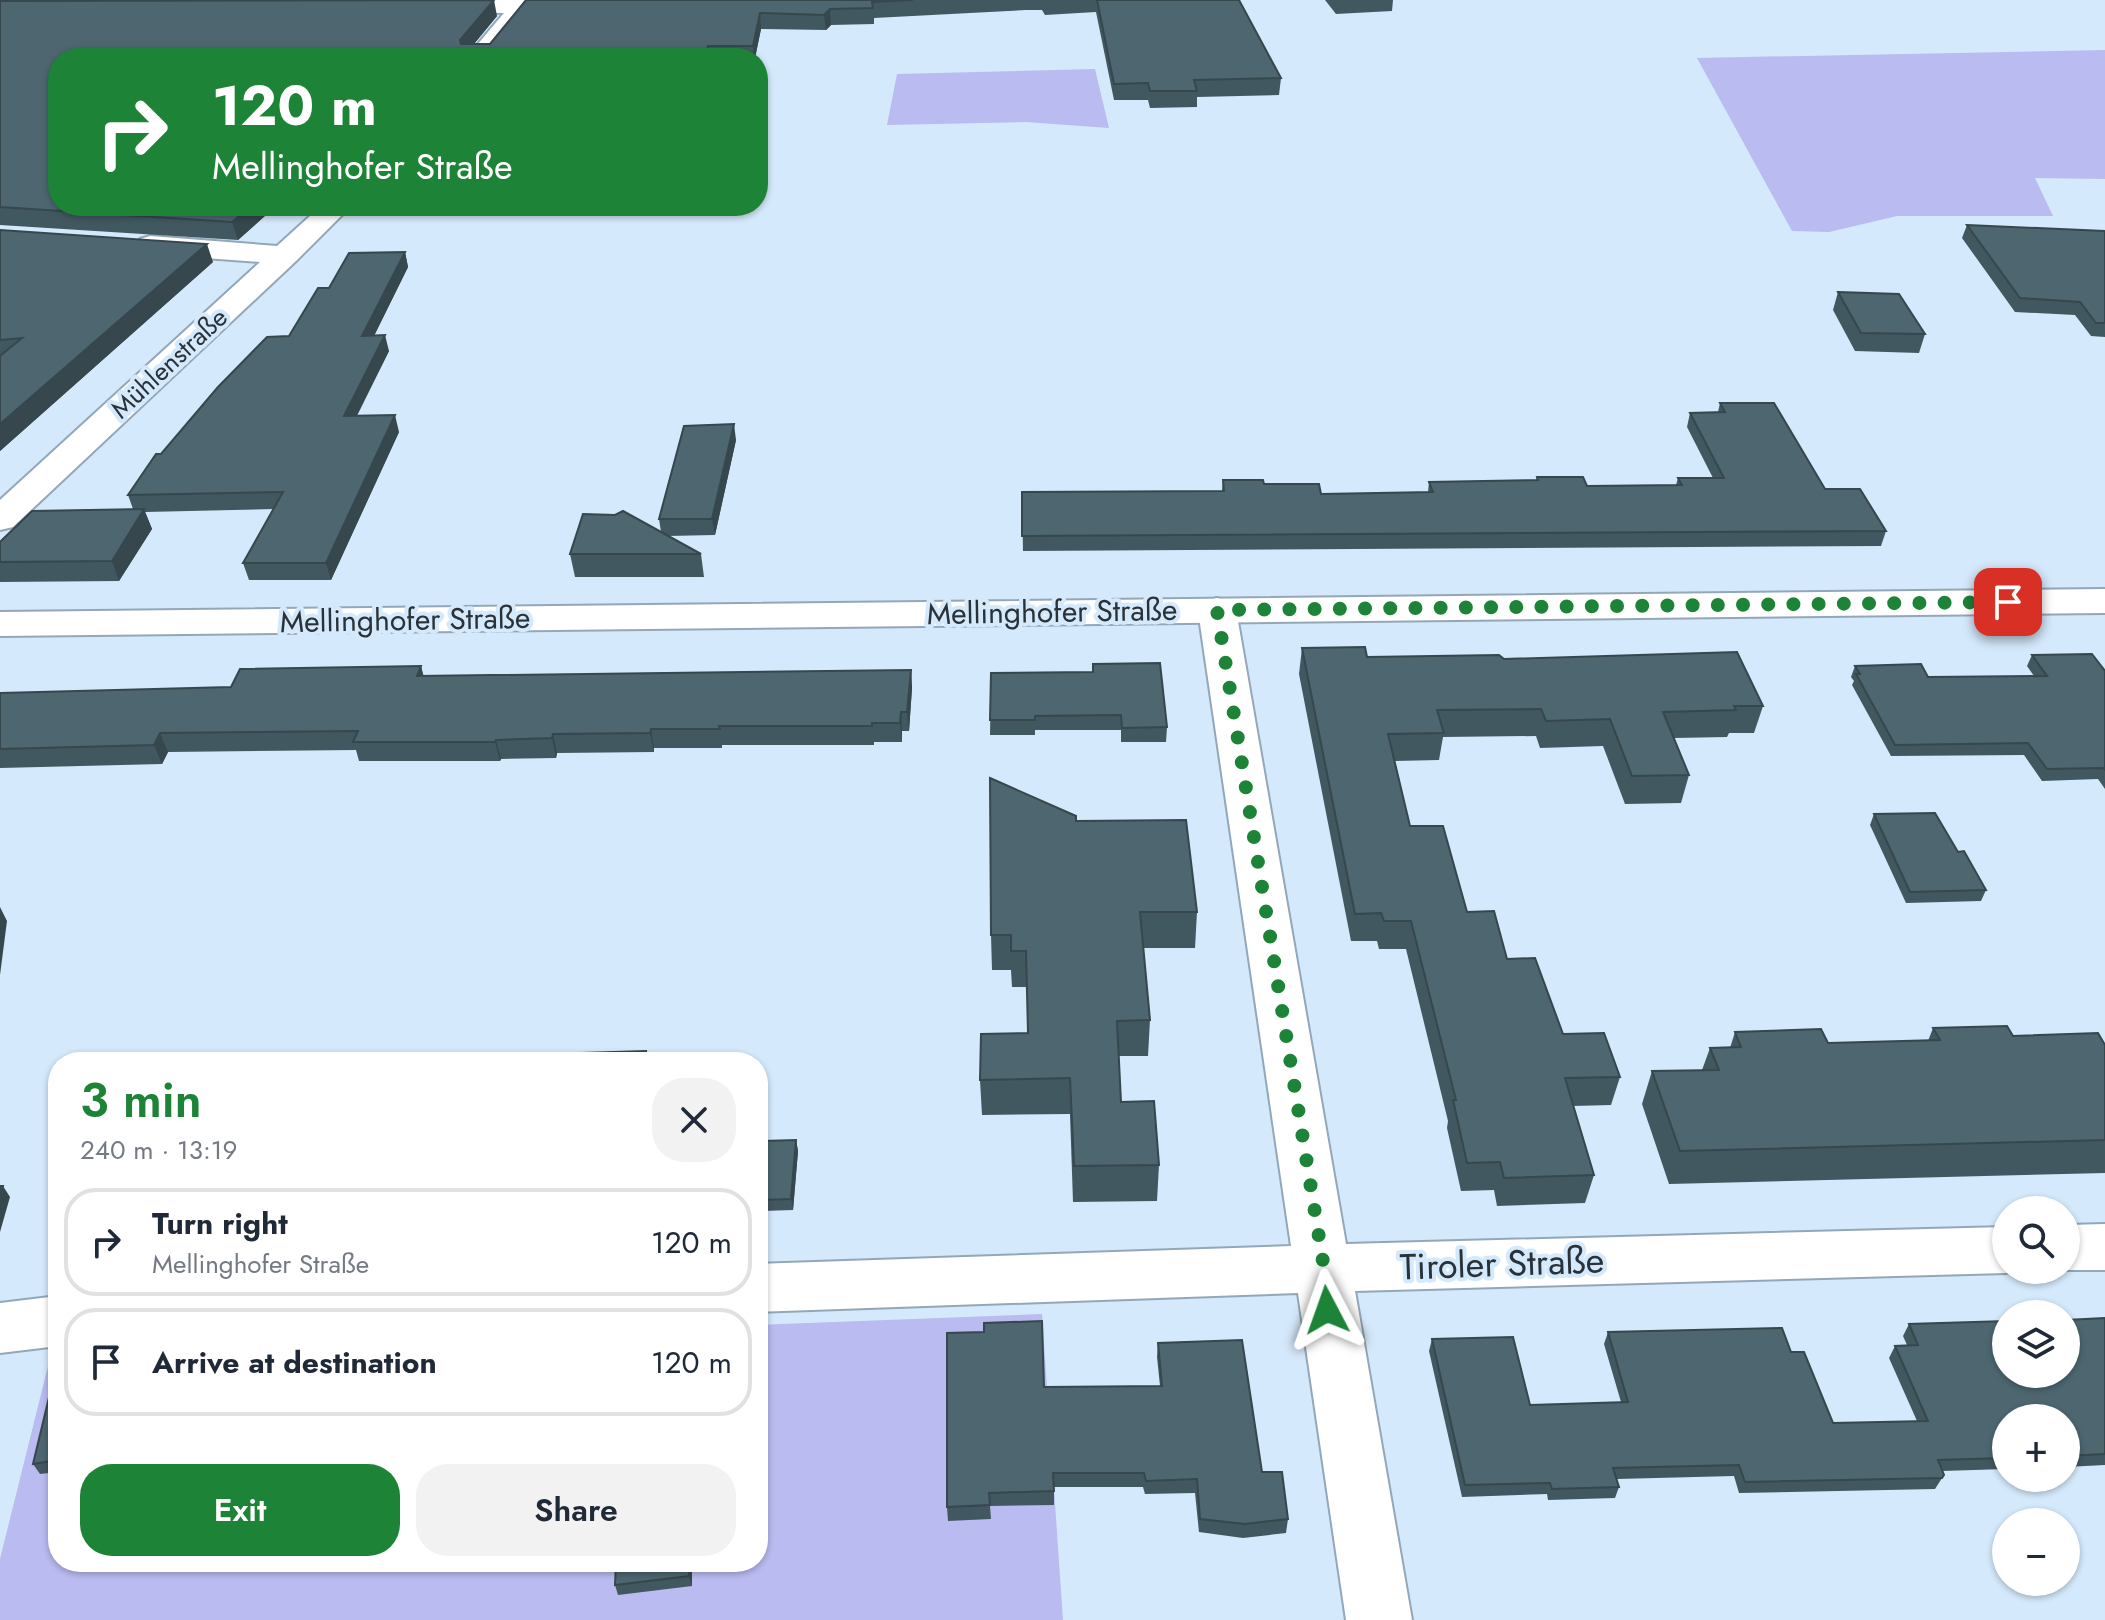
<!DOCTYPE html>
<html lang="en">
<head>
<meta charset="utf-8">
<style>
	body { margin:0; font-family:Jost,sans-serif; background:#f2f2f3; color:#1f2937; height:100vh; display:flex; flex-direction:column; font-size:30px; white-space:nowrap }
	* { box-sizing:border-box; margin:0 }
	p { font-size:26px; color:#747a83 }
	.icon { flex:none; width:44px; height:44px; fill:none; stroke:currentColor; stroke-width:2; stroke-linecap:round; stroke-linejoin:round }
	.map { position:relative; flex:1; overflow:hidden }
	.details { position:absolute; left:48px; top:1052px; width:720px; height:520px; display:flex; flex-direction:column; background:#fff; border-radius:32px; box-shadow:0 2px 6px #0004 }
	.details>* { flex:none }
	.top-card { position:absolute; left:48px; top:48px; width:720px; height:168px; border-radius:32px; box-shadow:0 2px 6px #0004; background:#1c8337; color:#fff; overflow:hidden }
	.fabs { position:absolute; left:1992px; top:1196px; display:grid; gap:16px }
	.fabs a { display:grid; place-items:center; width:88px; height:88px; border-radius:50%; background:#fff; box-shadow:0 2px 6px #0004; font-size:40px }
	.pin { position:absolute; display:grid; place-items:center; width:68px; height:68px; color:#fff; margin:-34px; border-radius:16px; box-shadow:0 4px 12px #0006 }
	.me { position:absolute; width:88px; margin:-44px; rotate:356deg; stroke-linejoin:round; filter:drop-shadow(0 0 6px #0008) }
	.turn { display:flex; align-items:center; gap:28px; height:168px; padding:0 32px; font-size:36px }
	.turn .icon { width:104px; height:104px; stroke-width:2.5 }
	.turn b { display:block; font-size:56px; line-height:68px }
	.round { display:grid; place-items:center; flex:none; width:84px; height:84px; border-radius:32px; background:#f2f2f3 }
	.head { display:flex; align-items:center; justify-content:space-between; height:136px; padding:0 32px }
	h1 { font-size:48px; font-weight:600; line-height:60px; color:#1c8337 }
	.primary-button { display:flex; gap:16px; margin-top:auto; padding:16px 32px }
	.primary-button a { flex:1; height:92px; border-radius:32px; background:#1c8337; color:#fff; font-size:32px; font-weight:600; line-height:92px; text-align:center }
	.primary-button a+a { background:#f2f2f3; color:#1f2937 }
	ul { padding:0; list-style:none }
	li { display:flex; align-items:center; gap:24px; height:108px; margin:0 16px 12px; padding:0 16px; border:4px solid #e0e1e3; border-radius:32px }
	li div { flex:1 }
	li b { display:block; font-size:30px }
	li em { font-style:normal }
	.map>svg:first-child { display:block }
	.green { fill:#b9bbf1 }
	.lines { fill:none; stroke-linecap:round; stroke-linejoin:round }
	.minor-casing { stroke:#93a7b8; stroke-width:4 }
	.major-casing { stroke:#93a7b8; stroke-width:4 }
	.minor { fill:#fff; fill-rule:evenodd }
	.major { fill:#fff; fill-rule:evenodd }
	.wall { fill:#425860 }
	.shaded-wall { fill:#36474e }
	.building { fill:#4d6670; stroke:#36474e; stroke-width:2 }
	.route { stroke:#1c8337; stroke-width:14; stroke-dasharray:0 25.2 }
	.labels { text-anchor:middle; stroke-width:8; stroke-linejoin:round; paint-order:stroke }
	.far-street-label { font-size:26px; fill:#2a3239; stroke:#d4e9fb }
	.street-label { font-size:30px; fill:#2a3239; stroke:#d4e9fb }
	.near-street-label { font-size:36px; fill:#2a3239; stroke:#d4e9fb }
</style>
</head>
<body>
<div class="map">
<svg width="2105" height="1620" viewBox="0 0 2105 1620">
	<rect width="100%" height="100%" fill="#d4e9fb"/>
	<path class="green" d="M2105,50V179L2035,178L2053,216H1897L1829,232L1792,231L1697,58Z
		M1095,69L1109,128L1026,122L887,125L897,74Z
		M1042,1314L1063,1620H0V1559L49,1362L58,1361V1562H758V1325Z"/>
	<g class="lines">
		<g class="minor-casing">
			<path id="minor" d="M427,0H638L627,7L528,12L491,58H466L504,13L434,12L423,5Z
				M321,206H351L296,261L13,527L0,530V500L260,262L150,254L140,251L136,245L140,239L150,236L277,246Z
				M1217,598L1231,602L1236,610L1346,1244L2006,1227V1270H2015L2006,1273L1355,1291L1412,1620H1346L1298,1293L758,1312V1264L1291,1246L1198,610L1203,602Z
				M2105,1224V1270H2063H2066V1225Z
				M58,1296V1346L0,1353V1303Z"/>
		</g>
		<g class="major-casing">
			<path id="major" d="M2105,589V613L0,636V612Z"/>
		</g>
		<use href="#minor" class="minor"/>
		<use href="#major" class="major"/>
	</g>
	<path class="wall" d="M526,0H1239L1281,78L1279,95L1197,97V107L1150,108L1148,100H1114L1096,12L1045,15L1042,10H1026L874,18V24L831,25L826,30L761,29L755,58H58L276,206L238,240L0,225V1L497,16L474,44H490Z
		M1325,0H1393L1392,11L1336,14Z
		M1967,225L2105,231V337L2091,336L2075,315L2015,312L1962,238Z
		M0,230L213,262L0,451Z
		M405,252L408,267L374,336L389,351L357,416L399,432L331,580H249L243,563L274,509L145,512L152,529L119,581L0,582V542L133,509L128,495L161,454L289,336L329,288Z
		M1838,292L1925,334L1919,353L1855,351L1833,310Z
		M1720,403L1825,489L1886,531L1881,546L1023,551L1022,492L1222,491L1223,480L1264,484L1321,494L1428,492L1429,482L1536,480L1537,477L1587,486L1676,485L1678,478H1713L1687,427L1690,413L1718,412Z
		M736,440L715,535L667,536L701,554L704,577H575L570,554L661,532L659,519Z
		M1302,648L1367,657L1504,659L1763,706L1754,733H1729L1727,737L1674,738L1689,775L1681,803L1625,804L1603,746L1540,748L1536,736L1443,737L1439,760L1395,761L1410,826L1467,912L1507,959L1563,1034L1620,1077L1611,1105L1573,1106L1594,1175L1585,1203L1497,1206L1494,1190L1461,1191L1447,1128L1448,1121L1406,949H1379L1377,941H1351L1299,674Z
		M2032,655L2105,671V789L2098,779L2042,781L2024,755L1891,756L1852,685L1854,681L1851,677L1855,666L1928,677L2034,676L2027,666Z
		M421,666L423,676L911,670L912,688L909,731H902V742H874V745H722V748H654V752L557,753L556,758L501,759L500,761H359L356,750L168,752L162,764L0,768V693L231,687Z
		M991,673L1167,727L1166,742H1121V730H1035V735H990Z
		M1874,814L1958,852L1986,890L1981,901L1906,903L1870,825Z
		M1076,821L1197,912L1195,948H1143L1150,1020L1148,1056H1119L1121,1102L1159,1165L1157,1201L1073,1202L1070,1114L982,1115L980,1080L1028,1033L1027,987H1012L1011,970H992L991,935Z
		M1933,1028L2105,1045V1173L1669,1184L1642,1104L1652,1071L1702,1070L1710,1048H1730L1735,1032L1828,1043L1928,1041Z
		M796,1140L798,1151L793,1210L758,1211V1141Z
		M2105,1319V1465L2066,1467V1418H2006V1469L1942,1471L1944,1475L1935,1489L1739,1493L1734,1476L1617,1479L1619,1487L1615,1498L1548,1500L1547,1494L1462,1497L1429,1351L1432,1339L1530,1405L1621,1402L1604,1344L1608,1332L1791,1352L1833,1423L1917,1421L1889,1358L1895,1346L1907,1345L1903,1336L1909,1324Z
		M1158,1343L1262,1472L1288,1519L1286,1533L1243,1538L1199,1532L1195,1493L1145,1494L1143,1487H1054V1505L990,1506L991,1519L948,1521L947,1507L1044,1387L1160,1386L1157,1357Z
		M58,1384V1472L40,1474L33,1464Z
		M616,1562H692V1586L618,1595L615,1585Z"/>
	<path class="shaded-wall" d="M494,0L497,16L464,56L460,40Z
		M830,9L831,25L826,30L824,15Z
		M760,13L761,29L755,58H754L753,46Z
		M251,206H276L238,240L232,222Z
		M207,244L213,262L0,451V424Z
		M405,252L408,267L366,352L362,336Z
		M385,335L389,351L348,432L344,416Z
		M395,415L399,432L331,580L326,563Z
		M734,424L736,440L715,535L712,519Z
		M144,509L152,529L119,581L112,561Z
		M421,666L426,685L417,676Z
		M911,670L912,688L909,731L907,712Z
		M901,712L902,731V742L900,723Z
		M651,729L654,748V752L650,733Z
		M160,733L168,752L162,764L154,745Z
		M553,734L557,753L556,758L552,738Z
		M496,740L501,759L500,761L495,742Z
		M0,907L7,921L0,975Z
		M796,1140L798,1151L793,1210L791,1199Z
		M3,1186L10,1197L0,1232V1198Z
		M690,1562H692V1586L689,1576Z"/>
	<path class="building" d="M494,0L460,40L461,44H490L526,0H913L872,2L873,8L830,9L824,15L760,13L753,46H708L704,58H58V206H251L232,222L0,207V1Z
		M1097,0H1239L1281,78L1194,80L1197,91H1150L1148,83L1114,84Z
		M1967,225L2105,231V323H2096L2080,302L2020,298Z
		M0,230L207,244L0,424V356L22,338L0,340Z
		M405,252L362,336L385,335L344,416L395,415L326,563H243L283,492L128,495L156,454H161L218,387L267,337L289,336L318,288H329L349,253Z
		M1838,292L1899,294L1925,334L1861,333Z
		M1720,403H1774L1825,489H1860L1886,531L1022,536V492L1224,491L1223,480H1263L1264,484H1319L1321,494L1433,492L1429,482L1538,480L1537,477H1583L1587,486L1682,485L1678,478H1724L1690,413L1725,412Z
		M734,424L712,519H659L684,426Z
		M144,509L112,561L0,562V542L32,511Z
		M623,511L701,554H570L583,514L615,515Z
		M1365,647L1367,657L1499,655L1504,659L1737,652L1763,706H1734L1736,710L1663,712L1689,775L1632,776L1610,719L1546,721L1541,709L1437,710L1444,733L1388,734L1410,826H1443L1467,912L1494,911L1507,959L1535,958L1563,1034L1604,1033L1620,1077L1565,1078L1594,1175L1504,1178L1500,1162L1467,1163L1453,1100H1456L1411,921H1384L1381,913L1355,914L1302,648Z
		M2092,654L2105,671V770L2103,768L2047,769L2028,743L1895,745L1856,674H1860L1855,666L1921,664L1928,677L2047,676L2032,655Z
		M1160,663L1167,727L1122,728L1121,715L1035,716V720H990L991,673L1093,672V664Z
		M421,666L417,676L911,670L907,712H901L900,723H872V726H719L720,729H651L650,733L553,734L552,738L496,740L495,742H353L358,731L160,733L154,745L0,749V693L231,687L240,669Z
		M990,778L1076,816V821L1186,820L1197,912H1140L1150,1020L1117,1021L1121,1102L1154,1101L1159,1165L1074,1166L1070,1078L980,1080L981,1034L1028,1033L1026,951H1011V935H991Z
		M1935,813L1958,852L1964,851L1986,890L1910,892L1874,814Z
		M2007,1026L2013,1036L2098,1033L2105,1045V1140L1680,1151L1652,1071L1719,1070L1710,1048L1741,1047L1735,1032L1821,1029L1828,1043L1940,1040L1933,1028Z
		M646,1051L644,1062H580L582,1053Z
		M796,1140L791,1199L758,1200V1141Z
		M0,1186H3L0,1198Z
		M2105,1318V1454L2066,1456V1418H2006V1458L1938,1460L1944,1475L1942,1478L1745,1482L1739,1465L1613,1468L1619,1487L1552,1489L1550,1483L1465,1485L1432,1339L1513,1337L1530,1405L1628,1402L1608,1332L1782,1328L1791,1352H1804L1833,1423L1928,1421L1895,1346L1918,1345L1909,1324L2006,1321V1374H2066V1320Z
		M1042,1321L1044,1387L1162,1386L1158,1343L1242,1340L1262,1472H1282L1288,1519L1245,1524L1200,1519L1197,1479L1146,1481L1144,1473H1053L1054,1491L989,1493L990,1505L947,1507V1333L984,1332V1323Z
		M58,1384V1460L33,1464L52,1385Z
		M616,1562H690L689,1576L615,1585Z"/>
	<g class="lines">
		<path class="route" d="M1327,1310L1324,1268L1217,610L2008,602"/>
	</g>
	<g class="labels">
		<g class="far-street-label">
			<text transform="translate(169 363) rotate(-43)" y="9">Mühlenstraße</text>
		</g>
		<g class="street-label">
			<text transform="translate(1052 612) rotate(-1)" y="10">Mellinghofer Straße</text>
			<text transform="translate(405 620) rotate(-1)" y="10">Mellinghofer Straße</text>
		</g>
		<g class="near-street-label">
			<text transform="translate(1502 1263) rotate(-2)" y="13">Tiroler Straße</text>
		</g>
	</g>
</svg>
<div class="fabs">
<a><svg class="icon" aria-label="search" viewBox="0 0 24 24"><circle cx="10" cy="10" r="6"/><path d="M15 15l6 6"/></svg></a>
<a><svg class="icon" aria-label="layers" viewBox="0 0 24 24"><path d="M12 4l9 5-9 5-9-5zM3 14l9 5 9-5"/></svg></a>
<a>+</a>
<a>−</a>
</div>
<div class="pin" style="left:2008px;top:602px;background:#d93025"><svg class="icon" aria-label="arrive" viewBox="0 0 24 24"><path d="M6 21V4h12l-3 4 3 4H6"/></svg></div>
<svg class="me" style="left:1327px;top:1310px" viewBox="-20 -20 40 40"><path d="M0-17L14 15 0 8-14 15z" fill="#1c8337" stroke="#fff" stroke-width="4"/></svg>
<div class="top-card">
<div class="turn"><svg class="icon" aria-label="right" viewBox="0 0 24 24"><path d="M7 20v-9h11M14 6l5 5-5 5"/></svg><div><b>120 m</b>Mellinghofer Straße</div></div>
</div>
<section class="details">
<div class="head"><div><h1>3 min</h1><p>240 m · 13:19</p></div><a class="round"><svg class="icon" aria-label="close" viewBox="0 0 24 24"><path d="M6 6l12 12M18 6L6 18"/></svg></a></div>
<ul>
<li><svg class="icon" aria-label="right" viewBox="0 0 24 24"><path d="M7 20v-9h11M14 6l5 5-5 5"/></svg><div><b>Turn right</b><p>Mellinghofer Straße</p></div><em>120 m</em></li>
<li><svg class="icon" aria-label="arrive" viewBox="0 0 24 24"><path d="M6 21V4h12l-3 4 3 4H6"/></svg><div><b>Arrive at destination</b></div><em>120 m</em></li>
</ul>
<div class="primary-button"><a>Exit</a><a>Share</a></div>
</section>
</div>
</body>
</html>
